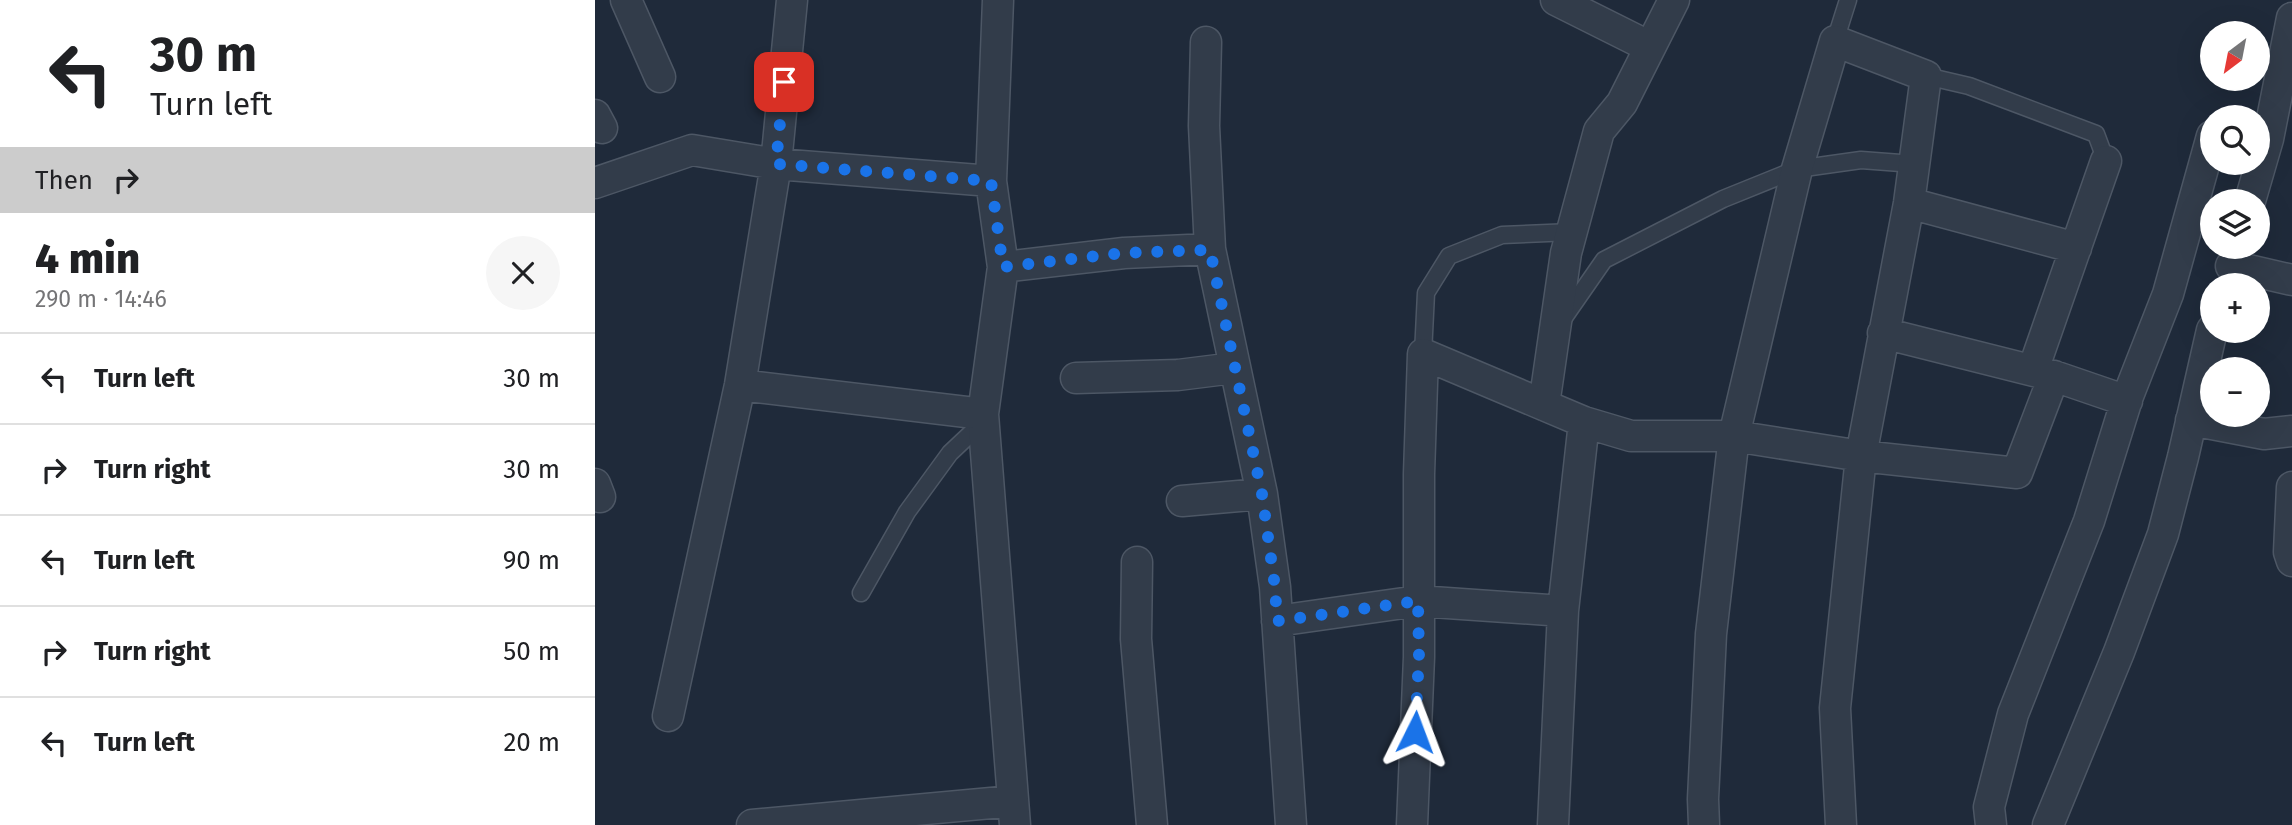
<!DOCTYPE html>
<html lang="en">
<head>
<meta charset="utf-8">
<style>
	body { margin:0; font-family:"Fira Sans",sans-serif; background:#f6f6f6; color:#202124; height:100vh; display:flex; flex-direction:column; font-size:26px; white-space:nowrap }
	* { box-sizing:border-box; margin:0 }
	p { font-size:23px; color:#757577 }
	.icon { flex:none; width:38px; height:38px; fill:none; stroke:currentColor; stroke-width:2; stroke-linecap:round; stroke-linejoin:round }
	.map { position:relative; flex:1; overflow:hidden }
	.sheet { display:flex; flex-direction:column; background:#fff; width:595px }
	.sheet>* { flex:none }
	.hud { background:#fff; color:#202124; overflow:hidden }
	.needle { width:46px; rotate:212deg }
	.buttons { position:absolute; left:1605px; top:21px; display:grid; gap:14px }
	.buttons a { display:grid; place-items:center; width:70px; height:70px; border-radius:50%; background:#fff; box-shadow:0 7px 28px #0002; font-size:35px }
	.pin { position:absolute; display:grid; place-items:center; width:60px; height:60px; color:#fff; margin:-30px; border-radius:14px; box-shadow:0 4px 10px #0006 }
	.me { position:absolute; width:77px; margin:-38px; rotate:3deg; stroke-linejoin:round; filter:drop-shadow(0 0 5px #0008) }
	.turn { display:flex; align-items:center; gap:24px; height:147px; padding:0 35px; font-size:32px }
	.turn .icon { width:91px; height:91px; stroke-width:2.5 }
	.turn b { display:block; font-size:49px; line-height:60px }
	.then { display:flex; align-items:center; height:66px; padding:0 35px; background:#0003; gap:14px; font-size:26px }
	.round { display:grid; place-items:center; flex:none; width:74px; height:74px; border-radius:37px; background:#f6f6f6 }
	.headline { display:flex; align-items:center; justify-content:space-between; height:119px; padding:0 35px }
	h1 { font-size:42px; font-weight:800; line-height:52px }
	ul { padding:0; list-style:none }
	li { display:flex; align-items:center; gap:21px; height:91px; padding:0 35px; border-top:2px solid #e0e0e0 }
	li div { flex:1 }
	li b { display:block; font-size:26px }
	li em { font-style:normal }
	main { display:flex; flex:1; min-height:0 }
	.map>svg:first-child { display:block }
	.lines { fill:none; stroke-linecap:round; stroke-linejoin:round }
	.lane-casing { stroke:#4d5765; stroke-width:19 }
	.street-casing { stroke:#4d5765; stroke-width:33 }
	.lane { stroke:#323c4a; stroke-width:16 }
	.street { stroke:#323c4a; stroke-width:30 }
	.route { stroke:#1a73e8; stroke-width:12; stroke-dasharray:0 21.6 }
</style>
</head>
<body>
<main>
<section class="sheet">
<div class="hud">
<div class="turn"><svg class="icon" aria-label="left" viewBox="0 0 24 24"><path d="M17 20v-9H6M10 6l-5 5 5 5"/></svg><div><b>30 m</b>Turn left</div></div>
<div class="then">Then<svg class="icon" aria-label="right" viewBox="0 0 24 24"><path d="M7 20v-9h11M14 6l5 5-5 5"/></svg></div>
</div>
<div class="headline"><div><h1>4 min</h1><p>290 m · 14:46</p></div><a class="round"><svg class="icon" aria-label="close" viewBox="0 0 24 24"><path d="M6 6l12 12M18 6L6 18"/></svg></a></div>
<ul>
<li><svg class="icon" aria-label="left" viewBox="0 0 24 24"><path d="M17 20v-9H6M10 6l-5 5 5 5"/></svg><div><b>Turn left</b></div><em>30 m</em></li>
<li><svg class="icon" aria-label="right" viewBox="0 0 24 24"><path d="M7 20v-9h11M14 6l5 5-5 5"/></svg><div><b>Turn right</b></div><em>30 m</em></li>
<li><svg class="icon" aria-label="left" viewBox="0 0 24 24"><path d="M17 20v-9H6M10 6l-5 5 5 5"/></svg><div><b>Turn left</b></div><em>90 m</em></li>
<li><svg class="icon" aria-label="right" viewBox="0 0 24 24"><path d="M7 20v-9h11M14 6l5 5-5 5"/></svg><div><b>Turn right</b></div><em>50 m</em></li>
<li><svg class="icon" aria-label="left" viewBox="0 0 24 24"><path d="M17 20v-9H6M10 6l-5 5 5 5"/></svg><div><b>Turn left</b></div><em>20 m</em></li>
</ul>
</section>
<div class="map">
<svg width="1697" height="825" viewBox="0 0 1697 825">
	<rect width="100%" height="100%" fill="#1f2a3a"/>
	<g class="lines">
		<g class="lane-casing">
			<path id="lane" d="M1240,41L1253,0
				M1331,76L1374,86L1501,134L1511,161
				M968,319L1009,260L1128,199L1202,169L1266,160L1319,164
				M828,354L831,293L854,256L907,235L977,232
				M266,593L312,512L355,453L389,421"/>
		</g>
		<g class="street-casing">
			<path id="street" d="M31,0L65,77
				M403,0L396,181L408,267L388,414L420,825
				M961,0L1055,47
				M611,42L609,126L615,249L667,494L680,587L696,825
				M0,115L7,128
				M0,183L97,150L181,164L396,181
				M1655,201L1673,139L1697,18
				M1314,203L1481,248
				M1636,266L1697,280
				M408,267L529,253L615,249
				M1288,333L1459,376L1532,401
				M1438,370L1511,161
				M481,378L583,375L639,368
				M145,385L388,414
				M949,405L971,253L1004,131L1027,103L1079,0
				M1596,420L1669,434L1697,431
				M0,484L5,497
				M1697,487L1694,552L1697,561
				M587,501L667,494
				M542,562L541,639L557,825
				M682,621L823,601L968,611
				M73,716L145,385L181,164L197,0
				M157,825L418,801
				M817,825L824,657V474L828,354L989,422L1036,436H1139L1266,456L1422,473L1459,376
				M958,825L968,611L989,422
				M1109,825L1108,799L1116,634L1139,436L1202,169L1240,41L1331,76L1314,203L1266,456L1240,708L1246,825
				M1396,825L1394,807L1418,714L1494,521L1533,396L1573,294L1617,136
				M1453,825L1524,652L1568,534L1588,457L1617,330"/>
		</g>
		<use href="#lane" class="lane"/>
		<use href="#street" class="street"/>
	</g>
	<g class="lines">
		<path class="route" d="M189,82L181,164L396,181L408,267L528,253L615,250L667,494L680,587L682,621L823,601L824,657L820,732"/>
	</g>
</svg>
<div class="buttons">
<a><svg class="needle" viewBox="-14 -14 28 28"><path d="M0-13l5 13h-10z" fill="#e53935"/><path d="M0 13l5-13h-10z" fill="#757577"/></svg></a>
<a><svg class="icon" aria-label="search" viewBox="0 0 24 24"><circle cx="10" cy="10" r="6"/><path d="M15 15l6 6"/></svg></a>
<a><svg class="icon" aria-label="layers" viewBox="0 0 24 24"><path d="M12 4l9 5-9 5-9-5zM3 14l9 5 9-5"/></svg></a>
<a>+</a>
<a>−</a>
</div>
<div class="pin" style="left:189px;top:82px;background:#d93025"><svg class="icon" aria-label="arrive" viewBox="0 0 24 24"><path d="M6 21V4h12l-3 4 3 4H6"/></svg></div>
<svg class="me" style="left:820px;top:732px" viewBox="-20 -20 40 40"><path d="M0-17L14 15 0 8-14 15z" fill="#1a73e8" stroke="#fff" stroke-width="4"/></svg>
</div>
</main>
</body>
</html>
